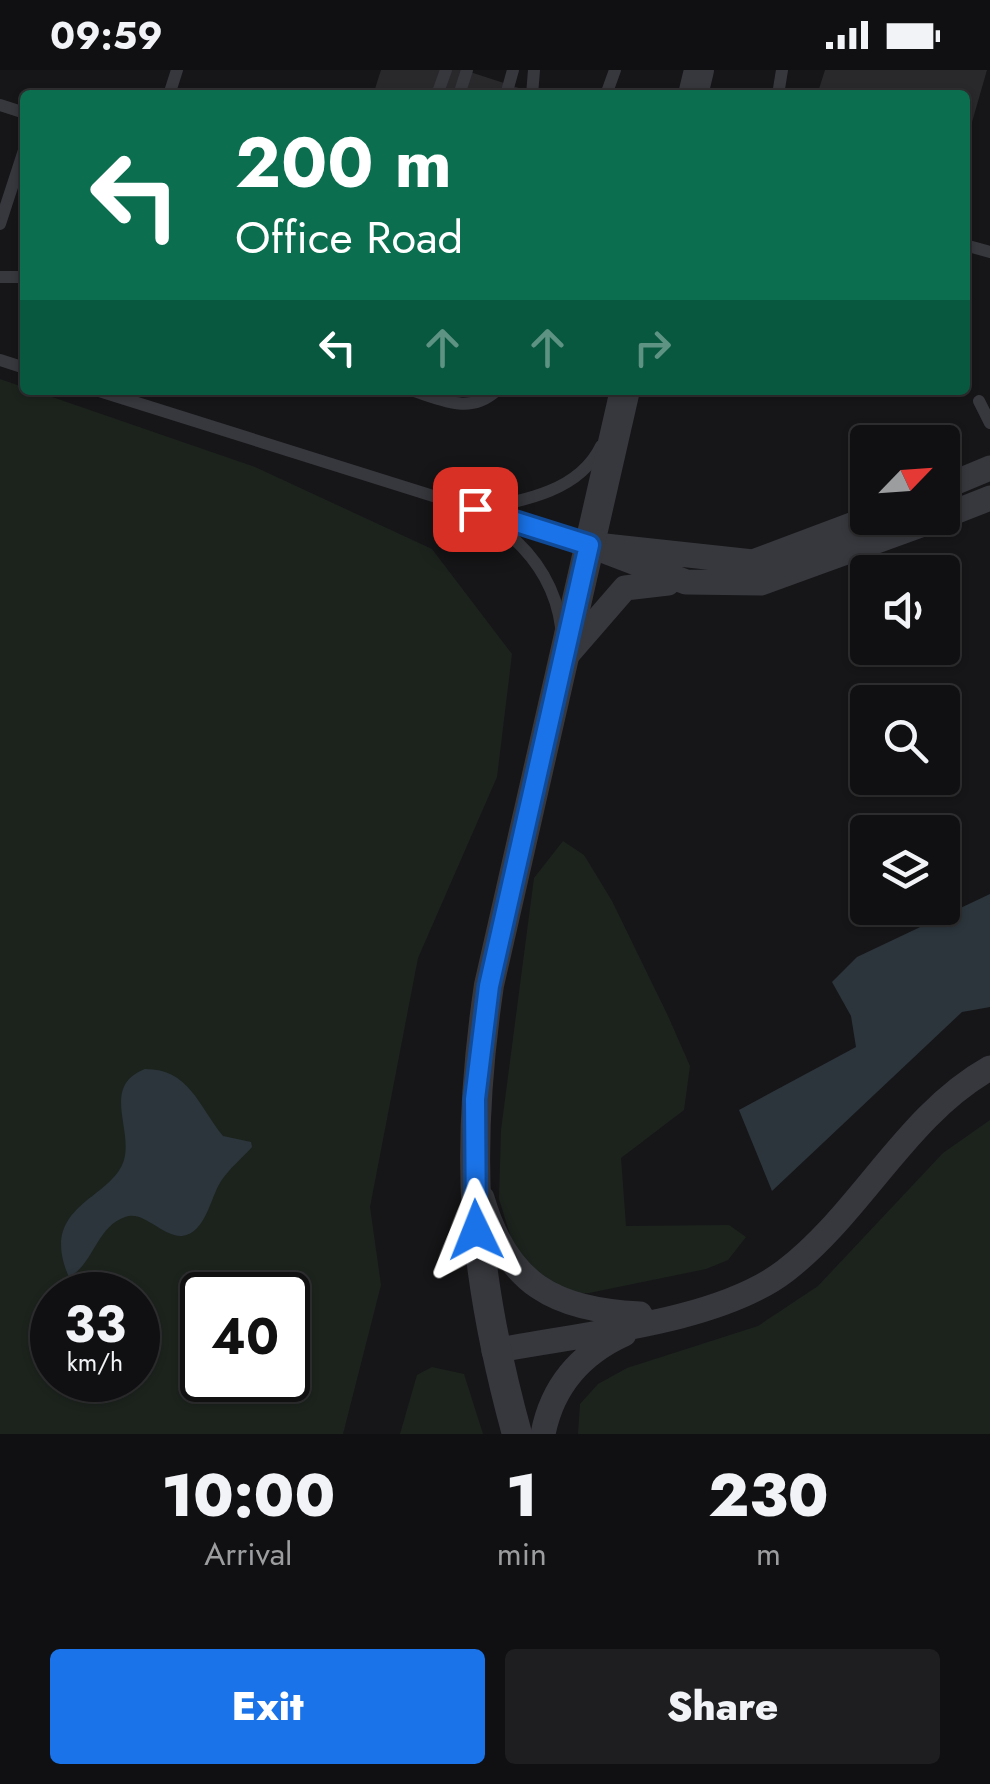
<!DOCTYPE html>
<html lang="en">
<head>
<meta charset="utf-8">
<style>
	body { margin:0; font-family:Jost,sans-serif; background:#1e1e20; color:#f1f3f6; height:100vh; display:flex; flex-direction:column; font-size:38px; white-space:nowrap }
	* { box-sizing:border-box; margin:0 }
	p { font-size:32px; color:#9c9d9f }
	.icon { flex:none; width:55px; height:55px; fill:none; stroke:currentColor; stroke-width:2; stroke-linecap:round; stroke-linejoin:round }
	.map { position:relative; height:1364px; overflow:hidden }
	.sheet { display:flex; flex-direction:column; background:#101012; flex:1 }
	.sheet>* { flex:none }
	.banner { position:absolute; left:20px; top:20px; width:950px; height:305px; border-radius:10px; box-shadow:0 2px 8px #0004,0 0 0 2px #303032; background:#0b6e4f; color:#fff; overflow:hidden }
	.needle { width:65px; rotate:65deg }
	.buttons { position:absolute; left:850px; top:355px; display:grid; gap:20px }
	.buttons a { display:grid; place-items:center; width:110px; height:110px; border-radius:10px; background:#101012; box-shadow:0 2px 8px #0004,0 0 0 2px #303032; font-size:50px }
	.speed { position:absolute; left:30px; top:1202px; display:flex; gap:20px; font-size:50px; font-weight:700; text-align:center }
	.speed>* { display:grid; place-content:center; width:130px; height:130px; border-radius:50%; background:#101012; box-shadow:0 2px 8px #0004,0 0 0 2px #303032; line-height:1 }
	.speed small { font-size:25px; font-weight:400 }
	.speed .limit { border:5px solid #111; border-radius:15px; background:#fff; color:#111 }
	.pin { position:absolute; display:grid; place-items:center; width:85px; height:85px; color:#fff; margin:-42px; border-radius:20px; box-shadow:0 5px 15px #0006 }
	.me { position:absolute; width:110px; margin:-55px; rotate:358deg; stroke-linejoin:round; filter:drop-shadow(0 0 8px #0008) }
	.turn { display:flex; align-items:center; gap:35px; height:210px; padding:0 50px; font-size:45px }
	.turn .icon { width:130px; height:130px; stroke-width:2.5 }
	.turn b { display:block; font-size:70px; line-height:85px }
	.lanes { display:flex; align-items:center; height:95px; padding:0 50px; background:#0003; justify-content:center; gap:50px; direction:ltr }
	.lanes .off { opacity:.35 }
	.eta { display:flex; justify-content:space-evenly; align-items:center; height:170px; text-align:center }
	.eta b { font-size:60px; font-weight:800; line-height:70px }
	.cta { display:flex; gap:20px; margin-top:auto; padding:20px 50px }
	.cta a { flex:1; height:115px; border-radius:10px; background:#1a73e8; color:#fff; font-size:40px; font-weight:800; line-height:115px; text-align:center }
	.cta a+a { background:#1e1e20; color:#f1f3f6 }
	.status { display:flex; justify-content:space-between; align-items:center; height:70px; padding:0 50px; background:#101012; direction:ltr }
	.status svg { height:28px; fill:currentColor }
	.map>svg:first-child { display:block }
	.green { fill:#1c231d; fill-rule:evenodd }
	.water { fill:#2c353c }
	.building { fill:#29292c }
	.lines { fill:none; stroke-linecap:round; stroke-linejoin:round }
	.service { stroke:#37383d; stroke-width:12 }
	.minor { stroke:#37383d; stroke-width:25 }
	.tertiary { stroke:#37383d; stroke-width:30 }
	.route-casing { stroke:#114b97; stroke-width:25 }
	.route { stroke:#1a73e8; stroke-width:18 }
</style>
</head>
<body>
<div class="status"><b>09:59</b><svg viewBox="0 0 49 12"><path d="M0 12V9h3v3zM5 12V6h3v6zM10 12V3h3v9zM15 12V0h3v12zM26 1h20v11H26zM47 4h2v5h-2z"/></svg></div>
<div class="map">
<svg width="990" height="1364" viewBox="0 0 990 1364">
	<rect width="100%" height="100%" fill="#161618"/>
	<path class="green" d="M0,309L255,397L432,479L512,584L497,707L418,888L370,1137L381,1215L343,1364H0ZM52,1225H138V1310H52ZM202,1225H288V1310H202Z
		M563,771L584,785L612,831L668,946L690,996L684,1040L621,1088L626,1156L729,1155L746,1167L728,1190L706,1199L589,1223L570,1224L531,1200L512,1171L499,1129L501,1060L534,808Z
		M990,1050V1364H578L580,1334L598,1314L627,1298L758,1256L818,1216L943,1083Z
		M432,1297L464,1304L483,1364H400L417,1305Z"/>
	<path class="water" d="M990,824V937L962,942L772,1121L739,1040L856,977L851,946L832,912L857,887Z
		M145,999C189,999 198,1035 223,1066L251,1072L252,1077C242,1088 229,1099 221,1111C210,1128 206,1163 182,1166C162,1167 144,1140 125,1147C96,1157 94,1194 69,1207C37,1135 112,1130 124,1090C133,1058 101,1016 145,999Z"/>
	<path class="building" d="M381,0H464L522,19L520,25H373Z
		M825,0H987L966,73L965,25H817Z"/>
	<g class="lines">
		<path class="service" d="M169,25L177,0
			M437,25L446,0
			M459,25L467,0
			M506,25L513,0
			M532,25L534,0
			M606,25L615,0
			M778,25L782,0
			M0,35L25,43
			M0,154L25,77
			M965,175L990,182
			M0,207H25
			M0,290L25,298
			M96,320L589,475
			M411,320C443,330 470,345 497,320
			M979,331L990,353
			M477,439C522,431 579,422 601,376
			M489,449C527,475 555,510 561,557"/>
		<path class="minor" d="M942,418L990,398
			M942,447L990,428
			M589,475L686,512L761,513L940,448
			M605,476L753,492L870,448
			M566,586L625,518L668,513
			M482,1128C507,1215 554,1239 640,1244
			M494,1281C580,1264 717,1253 785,1201C861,1143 906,1045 990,998
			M543,1364C552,1317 580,1284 624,1264"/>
		<path class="tertiary" d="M693,25L699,0
			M517,1364C472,1200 464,1084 489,915L625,320"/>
	</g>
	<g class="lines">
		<g class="route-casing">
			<path id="route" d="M475,439L589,475L489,916L475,1029L476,1160"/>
		</g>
		<use href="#route" class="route"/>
	</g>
</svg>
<div class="buttons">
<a><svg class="needle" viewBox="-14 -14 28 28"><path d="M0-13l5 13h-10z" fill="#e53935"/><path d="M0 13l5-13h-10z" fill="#9c9d9f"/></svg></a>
<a><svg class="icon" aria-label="sound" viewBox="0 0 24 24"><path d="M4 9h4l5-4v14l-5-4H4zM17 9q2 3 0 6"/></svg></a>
<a><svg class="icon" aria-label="search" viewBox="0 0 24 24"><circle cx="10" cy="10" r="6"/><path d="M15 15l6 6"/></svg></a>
<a><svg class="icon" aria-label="layers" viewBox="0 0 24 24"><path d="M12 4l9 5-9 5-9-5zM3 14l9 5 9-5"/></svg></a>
</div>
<div class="speed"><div>33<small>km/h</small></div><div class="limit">40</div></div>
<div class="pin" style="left:475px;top:439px;background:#d93025"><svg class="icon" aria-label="arrive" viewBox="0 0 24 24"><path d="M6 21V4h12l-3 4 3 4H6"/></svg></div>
<svg class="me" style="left:476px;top:1160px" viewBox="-20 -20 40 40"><path d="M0-17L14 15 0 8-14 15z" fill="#1a73e8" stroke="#fff" stroke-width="4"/></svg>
<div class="banner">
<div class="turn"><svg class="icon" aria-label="left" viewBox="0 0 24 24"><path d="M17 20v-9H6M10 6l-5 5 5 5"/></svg><div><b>200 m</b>Office Road</div></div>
<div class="lanes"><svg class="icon" aria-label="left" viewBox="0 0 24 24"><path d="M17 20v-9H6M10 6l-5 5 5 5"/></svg><svg class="icon off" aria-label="ahead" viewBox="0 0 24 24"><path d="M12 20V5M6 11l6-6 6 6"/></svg><svg class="icon off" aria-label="ahead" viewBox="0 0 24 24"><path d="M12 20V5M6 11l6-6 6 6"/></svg><svg class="icon off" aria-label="right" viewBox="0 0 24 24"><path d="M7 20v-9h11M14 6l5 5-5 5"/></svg></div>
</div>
</div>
<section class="sheet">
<div class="eta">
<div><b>10:00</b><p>Arrival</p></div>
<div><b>1</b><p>min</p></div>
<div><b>230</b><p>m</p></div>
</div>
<div class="cta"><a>Exit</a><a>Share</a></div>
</section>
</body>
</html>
